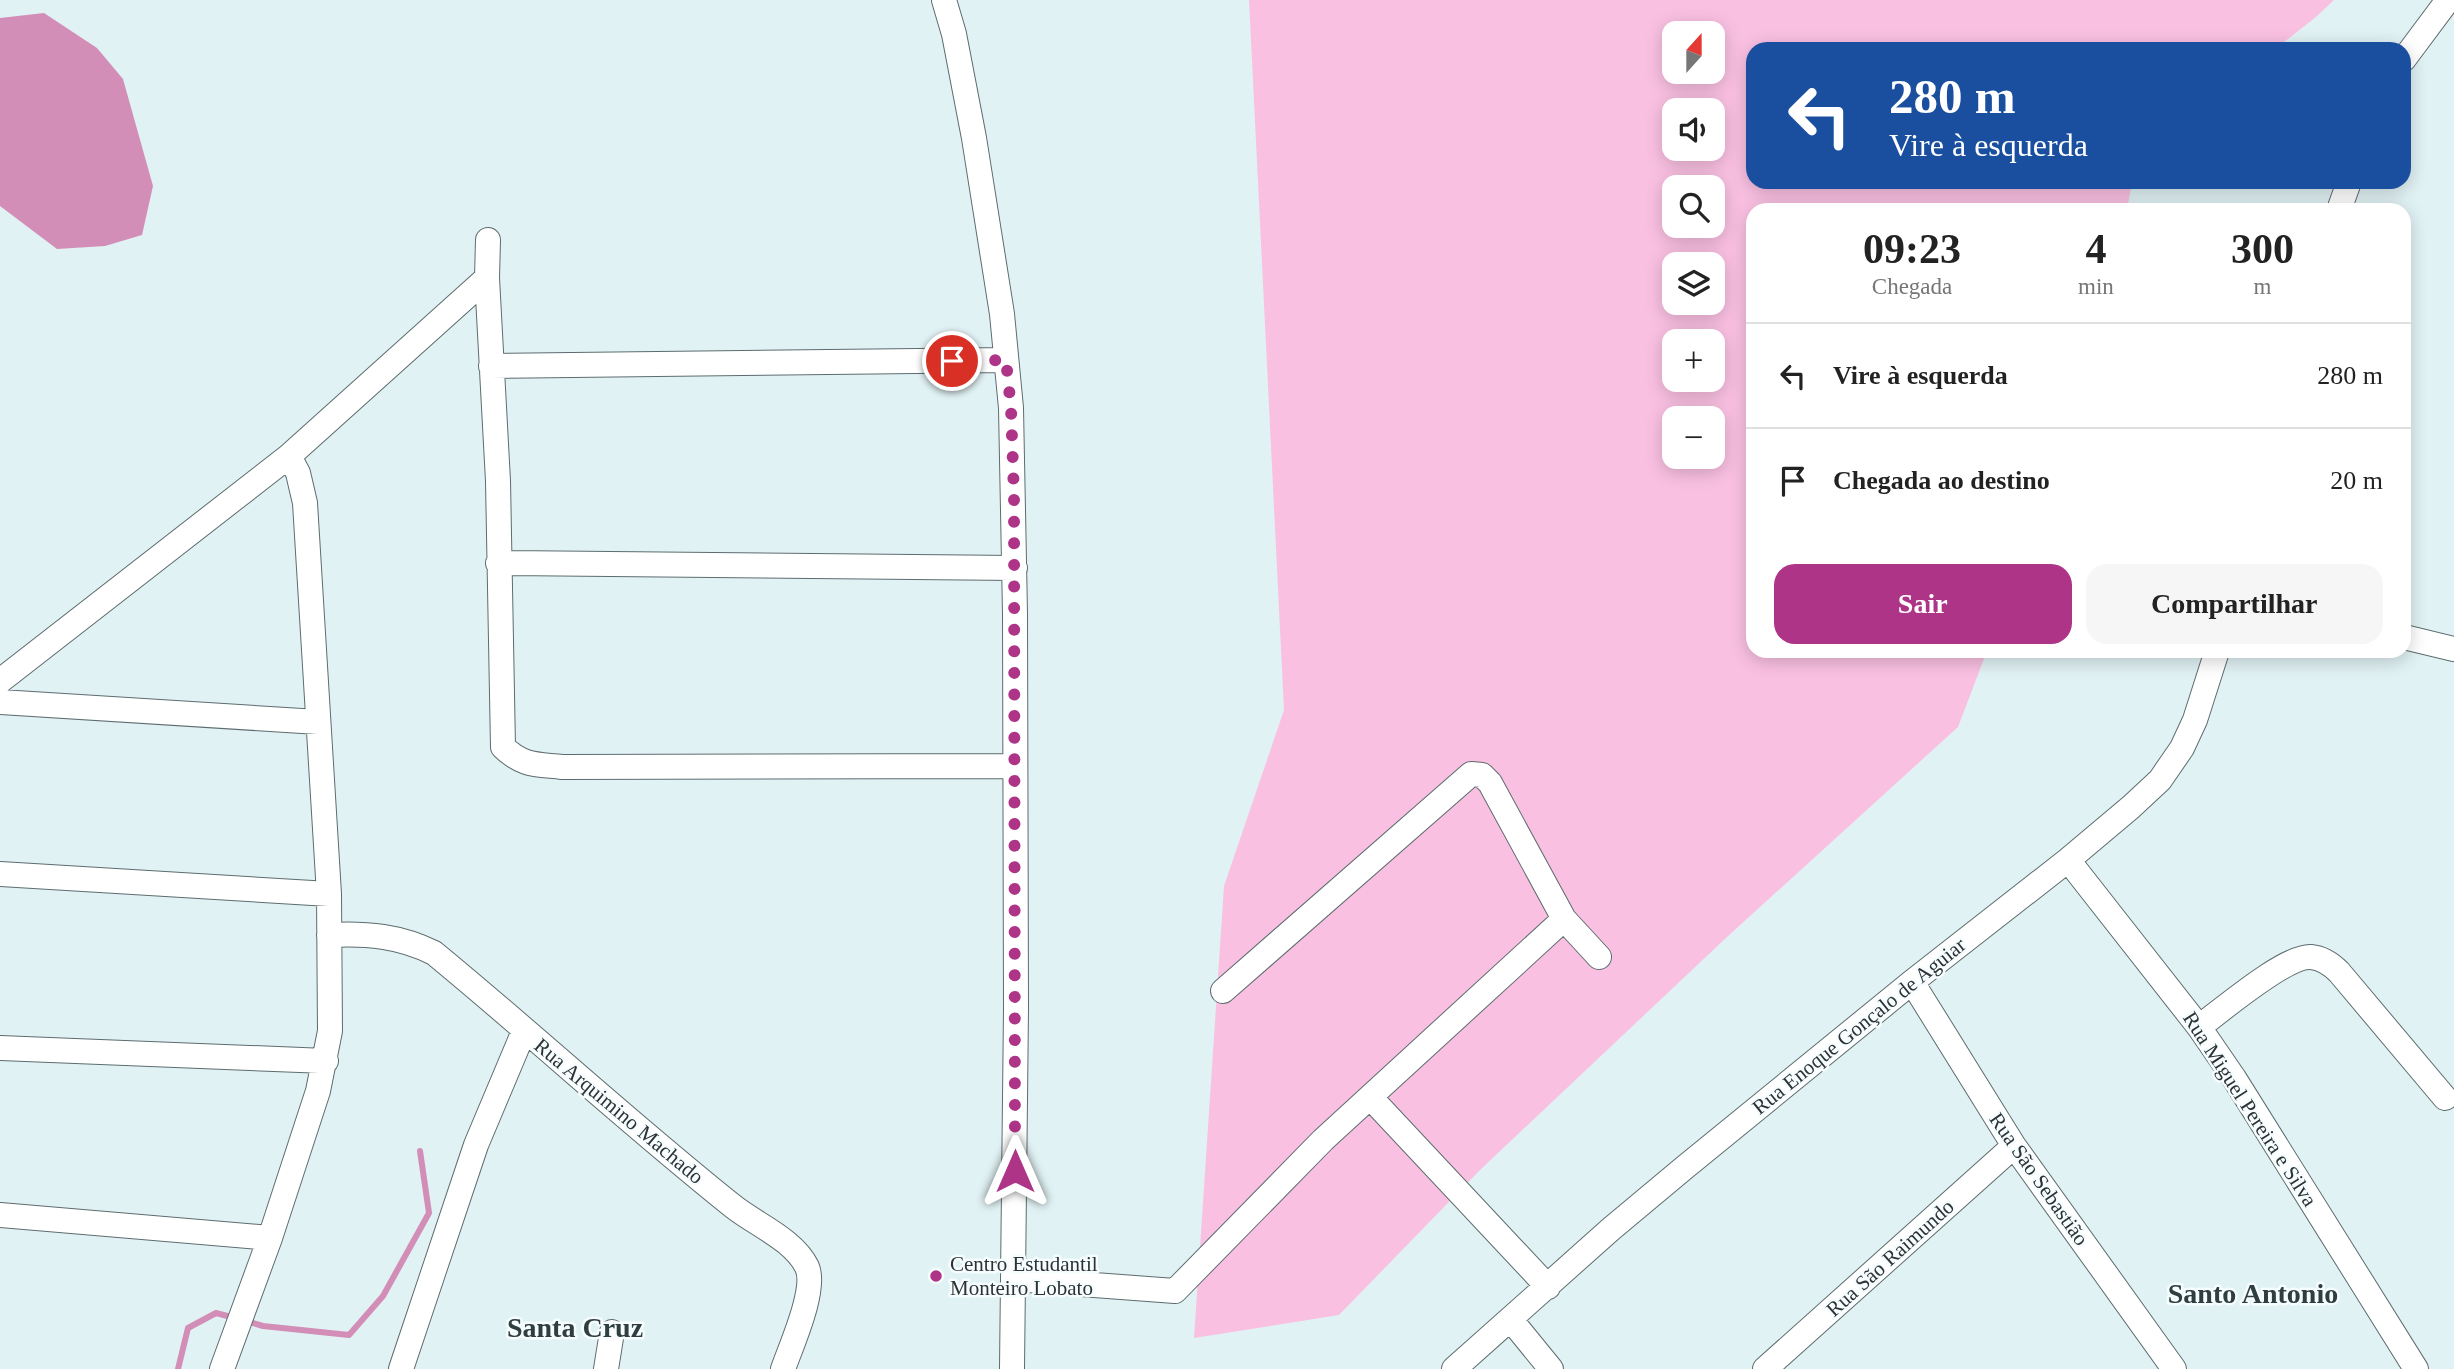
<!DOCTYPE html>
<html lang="pt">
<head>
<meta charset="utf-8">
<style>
	body { margin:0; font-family:Georgia,serif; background:#f6f6f6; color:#222; height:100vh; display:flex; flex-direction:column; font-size:26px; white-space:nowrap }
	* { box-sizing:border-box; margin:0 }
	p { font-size:23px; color:#767676 }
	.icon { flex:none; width:38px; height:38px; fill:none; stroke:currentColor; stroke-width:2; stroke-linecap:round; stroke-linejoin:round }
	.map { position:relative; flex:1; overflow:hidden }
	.details { position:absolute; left:1746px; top:203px; width:665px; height:455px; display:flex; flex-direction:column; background:#fff; border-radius:21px; box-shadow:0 4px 18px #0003 }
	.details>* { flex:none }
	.banner { position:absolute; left:1746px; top:42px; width:665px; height:147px; border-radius:21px; box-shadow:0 4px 18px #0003; background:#1a4fa0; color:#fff; overflow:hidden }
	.needle { width:46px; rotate:21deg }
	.fabs { position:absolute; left:1662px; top:21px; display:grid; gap:14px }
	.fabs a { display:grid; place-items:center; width:63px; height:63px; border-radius:14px; background:#fff; box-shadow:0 4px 18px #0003; font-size:35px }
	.pin { position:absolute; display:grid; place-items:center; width:60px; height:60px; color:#fff; margin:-30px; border:4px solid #fff; border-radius:50%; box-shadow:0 2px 7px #0007 }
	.me { position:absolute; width:77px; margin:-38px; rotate:0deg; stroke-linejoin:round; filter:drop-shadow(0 0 5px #0008) }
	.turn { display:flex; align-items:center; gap:24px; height:147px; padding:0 28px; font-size:32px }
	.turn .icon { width:91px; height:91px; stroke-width:2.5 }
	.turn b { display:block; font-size:49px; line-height:60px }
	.eta { display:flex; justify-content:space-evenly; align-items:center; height:119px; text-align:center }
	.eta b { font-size:42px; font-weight:700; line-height:49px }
	.button { display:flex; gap:14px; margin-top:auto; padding:14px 28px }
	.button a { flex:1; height:80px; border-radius:21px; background:#ad3487; color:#fff; font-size:28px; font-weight:700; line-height:80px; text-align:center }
	.button a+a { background:#f6f6f6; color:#222 }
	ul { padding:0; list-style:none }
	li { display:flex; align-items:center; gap:21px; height:105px; padding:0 28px; border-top:2px solid #e0e0e0 }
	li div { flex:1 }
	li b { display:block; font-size:26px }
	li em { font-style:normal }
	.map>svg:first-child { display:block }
	.green { fill:#fac0e2; fill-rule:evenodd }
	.water { fill:#d38eb8 }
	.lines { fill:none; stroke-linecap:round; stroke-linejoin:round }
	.stream { stroke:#d38eb8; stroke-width:6 }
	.minor-casing { stroke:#5d6c6e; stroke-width:26 }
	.minor { stroke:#fff; stroke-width:24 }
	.route { stroke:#ad3487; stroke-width:12; stroke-dasharray:0 21.6 }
	.poi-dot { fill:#ad3487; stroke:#f6fdfe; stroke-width:2.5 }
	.labels { text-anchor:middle; stroke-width:5; stroke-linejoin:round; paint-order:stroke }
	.street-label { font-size:21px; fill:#2d3334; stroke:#f6fdfe }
	.poi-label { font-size:21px; fill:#2d3334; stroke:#f6fdfe; text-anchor:start }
	.district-label { font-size:28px; font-weight:bold; fill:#2f3e3f; stroke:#f6fdfe }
</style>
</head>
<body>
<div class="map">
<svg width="2454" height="1369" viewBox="0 0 2454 1369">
	<rect width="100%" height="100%" fill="#e1f2f4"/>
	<path class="green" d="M1249,0H2334L2316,17L2275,49H1754V182H2132L2127,210H1754V651H1987L1958,727L1727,937L1480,1170L1339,1315L1194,1338L1224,886L1284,710ZM1675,33H1713V72H1675ZM1675,110H1713V149H1675ZM1675,187H1713V226H1675ZM1675,264H1713V303H1675ZM1675,341H1713V380H1675ZM1675,418H1713V457H1675Z"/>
	<path class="water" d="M44,13L97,48L123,79L153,186L142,235L105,246L57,249L0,206V18Z"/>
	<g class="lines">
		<path class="stream" d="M246,1321L263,1326L349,1335L383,1296L429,1213L420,1151
			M178,1369L188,1328L216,1313L235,1318"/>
		<g class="minor-casing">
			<path id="minor" d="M944,0L954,34L974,138L1002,314L1011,408L1015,613L1016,1009L1012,1369
				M2404,59L2448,0
				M2339,210L2349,182
				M488,240L487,278L498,481L503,747C523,766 535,764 562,767L1015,766
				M491,366L1006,360
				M289,456L487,278
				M498,563L1015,568
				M2404,637L2454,649
				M0,681L289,456L298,473L305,503L329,894L330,1031L318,1091L270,1238L222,1369
				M0,702L318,722
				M2068,860L2199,1027L2234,1078L2416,1369
				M0,874L329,894
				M1564,919L1599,957
				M329,935C367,933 400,936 434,953C535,1036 631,1125 734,1207C757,1225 794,1240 807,1267C817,1289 791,1346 783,1369
				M1912,982L2014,1146L2174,1369
				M2199,1027C2221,1011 2286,955 2311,957C2323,958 2331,964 2339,972L2445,1098
				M0,1048L326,1061
				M1370,1097L1548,1287
				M0,1215L270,1238
				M1014,1279L1175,1291L1323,1140L1564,919L1490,783L1482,775L1471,774L1223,991
				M1511,1320L1551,1369
				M401,1369L476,1145L524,1031
				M606,1369L612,1332
				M1454,1369L1611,1229L1684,1168L1912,982L2068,860L2131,807L2160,780L2182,748L2195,720L2217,651
				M1765,1369L2014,1146"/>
		</g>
		<use href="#minor" class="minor"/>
	</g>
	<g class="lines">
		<path class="route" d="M952,361L1006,360L1011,408L1014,496L1015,1171"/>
	</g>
	<circle class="poi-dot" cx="936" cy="1276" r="7"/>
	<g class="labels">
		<g class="street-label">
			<text transform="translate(1859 1026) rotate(-39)" y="7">Rua Enoque Gonçalo de Aguiar</text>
			<text transform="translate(2250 1109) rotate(57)" y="7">Rua Miguel Pereira e Silva</text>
			<text transform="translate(619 1111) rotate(40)" y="7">Rua Arquimino Machado</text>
			<text transform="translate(2039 1179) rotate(55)" y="7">Rua São Sebastião</text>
			<text transform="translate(1890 1258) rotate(-42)" y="7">Rua São Raimundo</text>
		</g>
		<g class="poi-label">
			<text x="950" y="1271">Centro Estudantil<tspan x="950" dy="24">Monteiro Lobato</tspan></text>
		</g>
		<g class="district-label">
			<text x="2253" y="1303">Santo Antonio</text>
			<text x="575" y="1337">Santa Cruz</text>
		</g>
	</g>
</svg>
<div class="fabs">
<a><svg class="needle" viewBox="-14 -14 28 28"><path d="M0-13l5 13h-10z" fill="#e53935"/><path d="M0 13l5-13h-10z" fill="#767676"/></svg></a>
<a><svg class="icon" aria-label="sound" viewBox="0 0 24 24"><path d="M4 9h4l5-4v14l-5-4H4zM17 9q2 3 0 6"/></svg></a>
<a><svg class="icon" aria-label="search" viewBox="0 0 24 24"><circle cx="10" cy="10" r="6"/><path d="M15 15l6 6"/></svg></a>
<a><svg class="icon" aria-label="layers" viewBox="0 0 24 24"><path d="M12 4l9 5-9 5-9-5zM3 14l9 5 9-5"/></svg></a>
<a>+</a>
<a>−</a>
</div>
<div class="pin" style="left:952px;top:361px;background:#d93025"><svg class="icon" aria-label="arrive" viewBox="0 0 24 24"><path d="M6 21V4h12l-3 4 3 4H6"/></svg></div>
<svg class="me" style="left:1015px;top:1171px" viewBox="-20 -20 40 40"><path d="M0-17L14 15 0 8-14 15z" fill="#ad3487" stroke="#fff" stroke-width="4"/></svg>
<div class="banner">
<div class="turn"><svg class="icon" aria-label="left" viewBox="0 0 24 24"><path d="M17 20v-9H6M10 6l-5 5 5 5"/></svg><div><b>280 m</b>Vire à esquerda</div></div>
</div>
<section class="details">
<div class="eta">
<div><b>09:23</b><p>Chegada</p></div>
<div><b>4</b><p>min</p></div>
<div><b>300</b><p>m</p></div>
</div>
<ul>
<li><svg class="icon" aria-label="left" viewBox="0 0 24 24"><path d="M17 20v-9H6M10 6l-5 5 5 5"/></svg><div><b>Vire à esquerda</b></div><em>280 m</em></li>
<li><svg class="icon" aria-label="arrive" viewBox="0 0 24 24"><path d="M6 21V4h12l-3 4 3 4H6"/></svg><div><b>Chegada ao destino</b></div><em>20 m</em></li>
</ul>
<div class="button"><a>Sair</a><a>Compartilhar</a></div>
</section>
</div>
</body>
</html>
